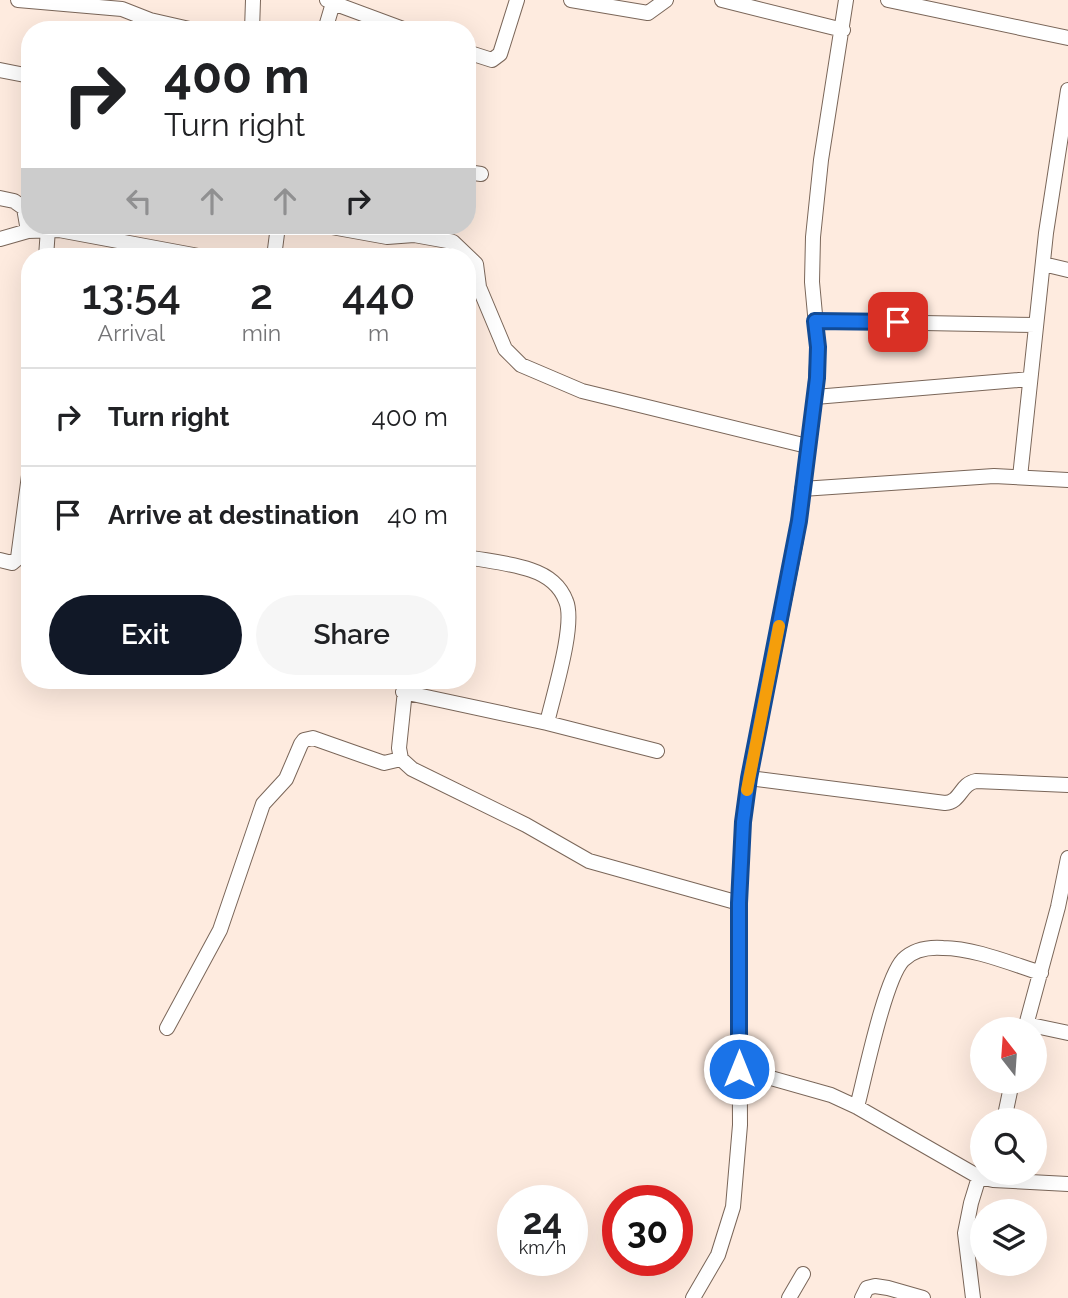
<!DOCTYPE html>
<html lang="en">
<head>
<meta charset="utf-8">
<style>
	body { margin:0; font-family:Raleway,sans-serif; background:#f6f6f6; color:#202124; height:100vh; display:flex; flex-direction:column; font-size:26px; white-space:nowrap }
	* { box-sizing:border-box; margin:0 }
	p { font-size:23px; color:#757577 }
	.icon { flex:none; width:38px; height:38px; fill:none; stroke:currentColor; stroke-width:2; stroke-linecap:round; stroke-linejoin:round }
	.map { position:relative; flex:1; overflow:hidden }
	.drawer { position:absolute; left:21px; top:248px; width:455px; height:441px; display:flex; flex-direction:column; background:#fff; border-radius:28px; box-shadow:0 7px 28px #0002 }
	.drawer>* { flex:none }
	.top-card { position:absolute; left:21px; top:21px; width:455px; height:214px; border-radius:28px; box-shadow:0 7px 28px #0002; background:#fff; color:#202124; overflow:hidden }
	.needle { width:46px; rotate:343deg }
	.tools { position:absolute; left:970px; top:1017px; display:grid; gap:14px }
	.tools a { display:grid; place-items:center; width:77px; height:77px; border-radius:50%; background:#fff; box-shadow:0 7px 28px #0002; font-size:35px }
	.speed { position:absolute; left:497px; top:1185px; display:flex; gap:14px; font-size:35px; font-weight:700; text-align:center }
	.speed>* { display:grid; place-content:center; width:91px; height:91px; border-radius:50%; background:#fff; box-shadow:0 7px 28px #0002; line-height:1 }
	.speed small { font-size:18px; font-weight:400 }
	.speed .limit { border:10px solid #d22; background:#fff; color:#111 }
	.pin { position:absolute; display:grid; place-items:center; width:60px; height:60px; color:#fff; margin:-30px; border-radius:14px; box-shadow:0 4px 10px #0006 }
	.me { position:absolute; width:77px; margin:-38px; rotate:0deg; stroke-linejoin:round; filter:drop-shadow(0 0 5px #0008) }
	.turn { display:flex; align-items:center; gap:24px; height:147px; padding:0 28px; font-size:32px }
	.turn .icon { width:91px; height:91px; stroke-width:2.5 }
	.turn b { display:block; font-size:49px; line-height:60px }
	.lanes { display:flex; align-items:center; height:66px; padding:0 28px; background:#0003; justify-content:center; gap:35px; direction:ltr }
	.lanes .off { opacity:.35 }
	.eta { display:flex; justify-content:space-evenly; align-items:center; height:119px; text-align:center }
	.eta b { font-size:42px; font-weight:600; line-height:49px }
	.button { display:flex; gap:14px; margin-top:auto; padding:14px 28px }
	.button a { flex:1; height:80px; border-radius:42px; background:#111827; color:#fff; font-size:28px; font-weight:600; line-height:80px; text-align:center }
	.button a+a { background:#f6f6f6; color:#202124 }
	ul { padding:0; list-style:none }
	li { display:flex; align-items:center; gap:21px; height:98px; padding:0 28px; border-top:2px solid #e0e0e0 }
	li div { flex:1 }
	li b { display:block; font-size:26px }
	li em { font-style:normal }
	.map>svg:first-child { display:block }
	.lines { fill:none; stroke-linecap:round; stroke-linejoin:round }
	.minor-casing { stroke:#7a6659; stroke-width:16 }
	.minor { stroke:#fff; stroke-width:14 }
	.route-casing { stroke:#114b97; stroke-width:18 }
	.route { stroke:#1a73e8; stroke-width:12 }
	.slow { stroke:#f59e0b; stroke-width:12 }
</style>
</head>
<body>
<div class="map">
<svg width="1068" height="1298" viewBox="0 0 1068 1298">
	<rect width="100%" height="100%" fill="#feebdf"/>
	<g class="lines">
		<g class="minor-casing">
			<path id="minor" d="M18,0L122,9L150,20
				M571,0L648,13L666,0
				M722,0L843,30
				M888,0L1068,38
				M333,3L406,30
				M149,30L150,20L194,30
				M252,30L253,0
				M325,30L333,3L327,0
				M467,52L492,60L500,54L517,0
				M0,70L30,76
				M467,172L481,174
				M0,198L14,201L24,208L28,231
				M326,226L387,237L414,235L453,242L476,264L479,287L505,349L521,365L582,391L807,446
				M0,239L28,231L59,230L204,257
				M46,257L48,229
				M274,257L278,226
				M1043,264L1068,270
				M815,321L1036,325
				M815,397L1030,379
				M1020,477L1046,233L1068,90
				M802,489L994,476L1068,480
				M467,557C488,561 511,563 531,570C546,575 560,585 566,601C576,624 553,696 547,723
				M0,560L12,563L18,558L30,468
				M406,681L399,748L401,759L412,769L526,825L589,861L739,903
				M403,692L547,723L657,751
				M749,778L945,803C961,802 960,784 976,781L1068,785
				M1026,1024L1068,1033
				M167,1028L220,930L263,804L286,779L301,744L304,740L313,738L384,763L401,759
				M1025,1029L1058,907L1068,858
				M739,1069L831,1095L857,1107L979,1177L993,1180L1068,1184
				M857,1107C865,1076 885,979 903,960C914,949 929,947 943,948C974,948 1012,964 1041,973
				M1004,1120L1012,1082
				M693,1298L718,1255L733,1207L740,1125L739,903L743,822L749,778L796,540L815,397L818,347L812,282L813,237L821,160L846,0
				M789,1298L803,1274
				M862,1298L867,1288L875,1286L888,1288L923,1298
				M973,1298L965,1233L971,1203L979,1177"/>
		</g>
		<use href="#minor" class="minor"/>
	</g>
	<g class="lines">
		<g class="route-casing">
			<path id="route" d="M739,1069V903L743,822L749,778L799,521L817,378L818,347L815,321L898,322"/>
		</g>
		<use href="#route" class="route"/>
		<path class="slow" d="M747,790L779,626"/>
	</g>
</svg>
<div class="tools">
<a><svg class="needle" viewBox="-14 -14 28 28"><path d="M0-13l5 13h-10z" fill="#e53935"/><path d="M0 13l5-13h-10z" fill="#757577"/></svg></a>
<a><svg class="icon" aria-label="search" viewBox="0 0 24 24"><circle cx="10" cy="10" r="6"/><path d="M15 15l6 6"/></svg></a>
<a><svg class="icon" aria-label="layers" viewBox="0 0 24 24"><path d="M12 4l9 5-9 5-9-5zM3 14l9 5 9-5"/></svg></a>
</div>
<div class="speed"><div>24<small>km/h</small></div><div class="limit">30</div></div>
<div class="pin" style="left:898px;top:322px;background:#d93025"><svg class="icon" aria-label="arrive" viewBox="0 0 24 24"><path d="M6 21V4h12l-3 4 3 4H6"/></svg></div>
<svg class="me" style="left:739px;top:1069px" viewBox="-20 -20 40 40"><circle r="17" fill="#1a73e8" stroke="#fff" stroke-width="3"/><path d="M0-11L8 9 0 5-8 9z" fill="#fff"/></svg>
<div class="top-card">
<div class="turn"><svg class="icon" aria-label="right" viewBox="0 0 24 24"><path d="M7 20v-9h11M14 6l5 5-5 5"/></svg><div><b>400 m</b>Turn right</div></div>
<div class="lanes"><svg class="icon off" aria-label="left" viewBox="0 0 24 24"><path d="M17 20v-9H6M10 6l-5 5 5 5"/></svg><svg class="icon off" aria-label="ahead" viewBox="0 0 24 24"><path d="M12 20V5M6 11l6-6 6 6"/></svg><svg class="icon off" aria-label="ahead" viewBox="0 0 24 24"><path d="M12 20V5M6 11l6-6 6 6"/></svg><svg class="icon" aria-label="right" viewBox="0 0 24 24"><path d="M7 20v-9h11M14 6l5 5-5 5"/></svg></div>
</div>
<section class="drawer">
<div class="eta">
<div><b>13:54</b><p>Arrival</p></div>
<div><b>2</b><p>min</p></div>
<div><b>440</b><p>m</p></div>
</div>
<ul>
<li><svg class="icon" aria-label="right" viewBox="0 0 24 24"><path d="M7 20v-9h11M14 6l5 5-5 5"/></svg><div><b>Turn right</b></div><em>400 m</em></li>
<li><svg class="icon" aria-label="arrive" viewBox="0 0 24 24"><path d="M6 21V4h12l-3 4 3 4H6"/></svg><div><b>Arrive at destination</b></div><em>40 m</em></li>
</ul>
<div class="button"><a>Exit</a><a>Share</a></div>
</section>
</div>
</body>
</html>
